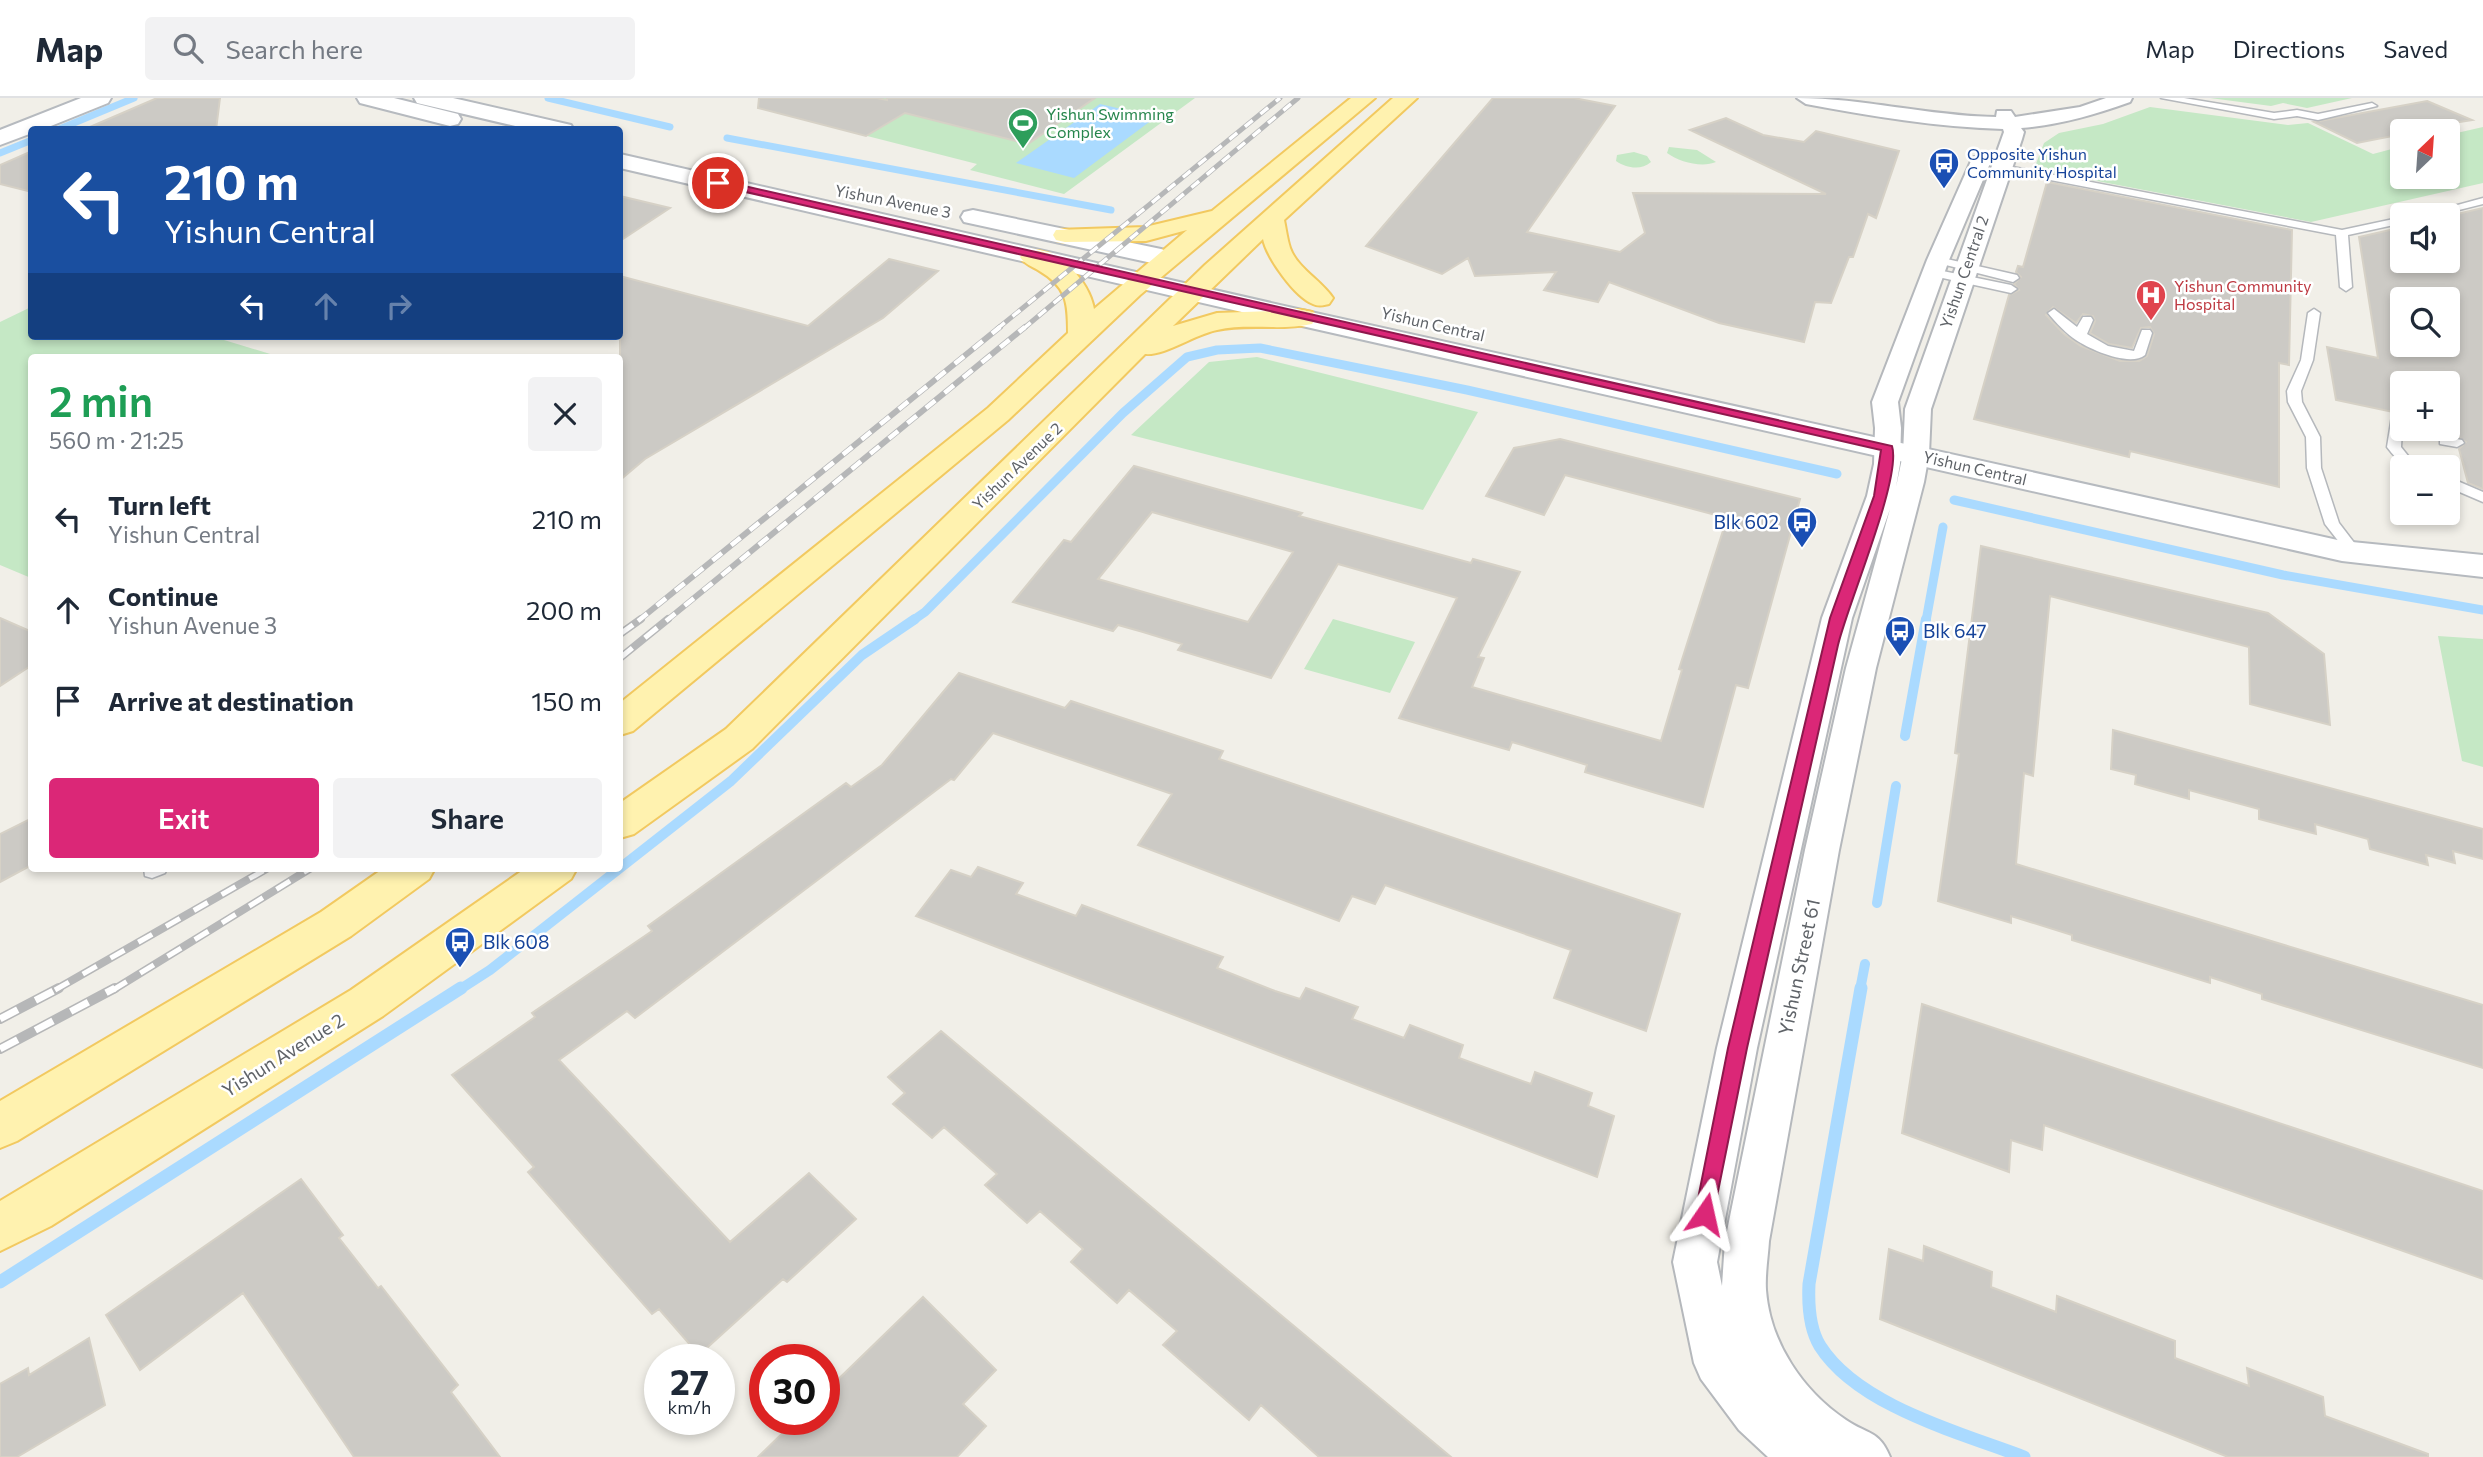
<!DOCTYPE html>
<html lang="en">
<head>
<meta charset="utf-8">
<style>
	body { margin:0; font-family:Commissioner,sans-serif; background:#f2f2f3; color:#1f2937; height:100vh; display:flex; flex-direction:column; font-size:26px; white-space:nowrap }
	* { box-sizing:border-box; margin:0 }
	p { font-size:23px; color:#747a83 }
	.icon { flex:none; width:38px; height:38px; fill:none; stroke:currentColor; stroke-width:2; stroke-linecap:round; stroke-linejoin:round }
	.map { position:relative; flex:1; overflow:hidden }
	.side { position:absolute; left:28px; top:256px; width:595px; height:518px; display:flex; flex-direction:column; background:#fff; border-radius:7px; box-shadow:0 4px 10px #0003 }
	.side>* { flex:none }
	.banner { position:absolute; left:28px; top:28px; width:595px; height:214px; border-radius:7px; box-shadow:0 4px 10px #0003; background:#1a4fa0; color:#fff; overflow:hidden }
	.needle { width:46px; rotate:25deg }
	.tools { position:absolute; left:2390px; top:21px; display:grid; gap:14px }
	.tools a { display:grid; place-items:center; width:70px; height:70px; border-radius:7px; background:#fff; box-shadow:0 4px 10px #0003; font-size:35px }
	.speed { position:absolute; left:644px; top:1246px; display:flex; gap:14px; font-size:35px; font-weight:700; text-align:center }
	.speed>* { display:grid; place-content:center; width:91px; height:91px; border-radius:50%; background:#fff; box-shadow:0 4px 10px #0003; line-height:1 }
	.speed small { font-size:18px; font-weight:400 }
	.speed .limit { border:10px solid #d22; background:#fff; color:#111 }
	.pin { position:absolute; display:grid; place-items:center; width:60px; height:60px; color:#fff; margin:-30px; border:4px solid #fff; border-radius:50%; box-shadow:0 2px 7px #0007 }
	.me { position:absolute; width:77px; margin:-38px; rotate:11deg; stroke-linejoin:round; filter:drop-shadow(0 0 5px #0008) }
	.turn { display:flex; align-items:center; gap:24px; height:147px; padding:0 21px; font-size:32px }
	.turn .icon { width:91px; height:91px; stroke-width:2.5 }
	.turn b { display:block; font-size:49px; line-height:60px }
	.lanes { display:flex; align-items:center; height:66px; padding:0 21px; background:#0003; justify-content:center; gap:35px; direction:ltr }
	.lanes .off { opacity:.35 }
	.round { display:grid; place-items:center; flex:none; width:74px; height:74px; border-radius:7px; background:#f2f2f3 }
	.headline { display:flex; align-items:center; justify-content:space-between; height:119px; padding:0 21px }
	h1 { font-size:42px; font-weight:600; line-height:52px; color:#1e9e55 }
	.cta { display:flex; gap:14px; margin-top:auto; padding:14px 21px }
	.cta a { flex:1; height:80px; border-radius:7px; background:#db2777; color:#fff; font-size:28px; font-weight:600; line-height:80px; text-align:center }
	.cta a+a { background:#f2f2f3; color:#1f2937 }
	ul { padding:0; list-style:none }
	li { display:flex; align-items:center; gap:21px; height:91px; padding:0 21px }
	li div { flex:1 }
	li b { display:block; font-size:26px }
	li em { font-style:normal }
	header { display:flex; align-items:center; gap:42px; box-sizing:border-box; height:98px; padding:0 35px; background:#fff; border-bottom:2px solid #e0e1e3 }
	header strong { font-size:33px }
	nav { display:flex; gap:38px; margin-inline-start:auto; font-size:24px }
	.search { width:490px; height:63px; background:#f2f2f3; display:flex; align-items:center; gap:18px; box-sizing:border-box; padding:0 24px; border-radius:7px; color:#747a83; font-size:26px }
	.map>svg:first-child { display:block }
	.green { fill:#c5e8c5 }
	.water { fill:#aadaff }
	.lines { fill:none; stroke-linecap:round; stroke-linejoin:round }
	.stream-far3 { stroke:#aadaff; stroke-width:7 }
	.stream-far2 { stroke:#aadaff; stroke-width:9 }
	.stream-far1 { stroke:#aadaff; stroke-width:10 }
	.stream { stroke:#aadaff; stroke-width:13 }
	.building { fill:#cccac5; stroke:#d6d1c6; stroke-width:2; fill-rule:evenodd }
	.service-casing { stroke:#b5b8bc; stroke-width:3 }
	.minor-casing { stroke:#b5b8bc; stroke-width:4 }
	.secondary-casing { stroke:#b6babf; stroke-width:4 }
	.primary-casing { stroke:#f2c960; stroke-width:4 }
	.service { fill:#fff; fill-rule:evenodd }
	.minor { fill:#fff; fill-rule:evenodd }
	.secondary { fill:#fff; fill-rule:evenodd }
	.primary { fill:#fff2af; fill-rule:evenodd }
	.rail-far3-casing { stroke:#b6b7b8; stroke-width:5 }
	.rail-far2-casing { stroke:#b6b7b8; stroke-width:6 }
	.rail-far1-casing { stroke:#b6b7b8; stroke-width:8 }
	.rail-casing { stroke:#b6b7b8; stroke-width:10 }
	.rail-far3 { stroke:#fff; stroke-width:3.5; stroke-dasharray:10; stroke-linecap:butt }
	.rail-far2 { stroke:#fff; stroke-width:4.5; stroke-dasharray:12; stroke-linecap:butt }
	.rail-far1 { stroke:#fff; stroke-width:5; stroke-dasharray:16; stroke-linecap:butt }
	.rail { stroke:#fff; stroke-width:7; stroke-dasharray:20; stroke-linecap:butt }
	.route { fill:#db2777; stroke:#8e194d; stroke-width:2 }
	.labels { text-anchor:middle; stroke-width:5; stroke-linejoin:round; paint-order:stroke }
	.far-leisure-label { font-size:16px; fill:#27864d; stroke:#fff; text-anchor:start }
	.far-transit-label { font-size:16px; fill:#164399; stroke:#fff; text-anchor:start }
	.far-street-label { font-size:16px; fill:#5f6368; stroke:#fff }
	.far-health-label { font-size:16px; fill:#be3a42; stroke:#fff; text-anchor:start }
	.transit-label { font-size:19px; fill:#164399; stroke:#fff; text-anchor:start }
	.street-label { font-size:19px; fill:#5f6368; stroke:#fff }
</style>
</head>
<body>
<header>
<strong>Map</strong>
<div class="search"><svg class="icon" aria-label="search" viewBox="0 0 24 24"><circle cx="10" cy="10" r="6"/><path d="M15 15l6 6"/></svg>Search here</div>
<nav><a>Map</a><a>Directions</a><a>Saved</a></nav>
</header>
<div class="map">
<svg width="2483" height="1359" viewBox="0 0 2483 1359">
	<rect width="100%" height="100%" fill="#f1efe8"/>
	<path class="green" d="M810,0H1195L1064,96L970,72L977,66L781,16Z
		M2210,0H2352L2307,10L2283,5L2271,8Z
		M2150,9L2288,27L2308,25L2373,56L2403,48V79H2448V37L2483,29V85L2311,124L2034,71L2044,45L2059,35L2103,26Z
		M1669,49L1697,52L1716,64C1702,70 1679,64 1667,55Z
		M1634,54L1647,58L1651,64C1641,73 1626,70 1616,63L1617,57Z
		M31,209L32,238H211L280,259H32L31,480L0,467V224Z
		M1257,259L1478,314L1423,412L1131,337L1209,264Z
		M1333,521L1415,544L1390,595L1304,571Z
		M2438,538L2483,541V669L2462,663Z"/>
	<path class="water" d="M1100,6L1156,19L1074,80L1016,65Z"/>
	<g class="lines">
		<path class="stream-far3" d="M548,0L670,29
			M57,32L134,0
			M727,40L1111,112
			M0,55L32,42"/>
		<path class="stream-far2" d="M1954,402L2283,477L2483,512
			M912,523L925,514L1123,315L1187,259L1217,252L1260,250L1467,292L1837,376
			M1926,523L1943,429"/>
		<path class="stream-far1" d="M1905,638L1926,521
			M1877,805L1896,688
			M459,892L490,872L731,683L862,557L915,521
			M1860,892L1865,866"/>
		<path class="stream" d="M1861,890L1809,1186C1808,1207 1809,1230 1820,1248C1858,1308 1961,1335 2024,1359
			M0,1184L461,890"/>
	</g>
	<path class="building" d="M157,0H220L216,32H83Z
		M759,0H877L887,2V0H1095L1028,46L905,15L866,38L758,10Z
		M1493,0H1574L1615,8L1527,134L1620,154L1645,135L1633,95L1826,96L1690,32L1726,20L1763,37L1804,44L1816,33L1899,53L1876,120L1868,116L1853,159H1849L1831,205L1815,204L1804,244L1719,225L1609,184L1598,204L1544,192L1556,174L1475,178L1468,160L1442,176L1366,148Z
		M2427,3L2472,22L2403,33V36L2357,45L2314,24Z
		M32,53V94L0,86V67Z
		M2047,84L2292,132L2289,267L2279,265V389L2130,353L2129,359L1974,321L2009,197L2019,192L2014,186L2021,179L2016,174L2018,168L2023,169ZM2053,209L2076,225L2083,216L2093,218L2095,223L2090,235L2109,246L2132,250L2141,230L2150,229L2154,236L2147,258L2139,263H2120L2081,248L2064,236L2046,217Z
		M620,98L670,110L620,143Z
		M2483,110V391L2468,385L2459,351L2466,344L2455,338L2452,327L2448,326V285H2403V312L2393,314L2336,302L2327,249L2378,260L2359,139L2403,129V163H2448V118ZM2403,201H2448V247H2403Z
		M889,161L938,173L883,220L645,361L620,382V178L808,228Z
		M1560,341L1800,401L1748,590L1736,587L1703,709L1585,674L1587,667L1512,644L1509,652L1399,620L1457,500L1338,466L1271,580L1178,552L1182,546L1143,534L1118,527L1113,533L1013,504L1064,442L1071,444L1134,368L1302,415L1299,418L1471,465L1473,461L1520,474L1478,559L1484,560L1472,589L1661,643L1682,572L1679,571L1727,420L1565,377L1544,417L1486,398L1514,350ZM1152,414L1208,430L1293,454L1248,524L1098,481Z
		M1981,448L2268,515L2324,556L2330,627L2250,606L2249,549L2050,498L2033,678L2024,675L2016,766L2483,907V970L2262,901V896L2210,879V885L2072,842V837L2011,818V825L1938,803L1959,656L1955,655Z
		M0,520L32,534V567L0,588Z
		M959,575L1065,610L1071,603L1223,653L1219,661L1680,816L1646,933L1554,900L1571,852L1385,787L1375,806L1352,798L1339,823L1138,747L1172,696L993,635L954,682L951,681L635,920L627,913L559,962L730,1144L809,1075L856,1121L787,1184L783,1181L699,1257L659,1211L652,1216L528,1074L534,1069L452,977L535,919L532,915L652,833L648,828L753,752L846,685L851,689L882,667Z
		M2113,632L2483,731V761L2453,753L2455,765L2426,757L2428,767L2370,751L2368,741L2315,726L2316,736L2259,721V711L2189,692V701L2135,686L2136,677L2111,671Z
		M32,720V767L0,784V736Z
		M978,769L1023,785L1016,796L1076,818L1082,807L1223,859L1217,870L1275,893L1300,901L1306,890L1358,909L1352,921L1404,940L1410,927L1463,947L1459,960L1531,986L1535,974L1592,995L1588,1008L1614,1018L1597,1079L916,818L951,772L971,779Z
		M1922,906L2483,1093V1181L2044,1027L2042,1052L2011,1042L2009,1074L1902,1035Z
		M941,933L1016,996L1451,1359H1319L1261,1307L1249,1322L1163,1247L1177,1233L1129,1192L1117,1205L1071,1164L1083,1151L1040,1113L1027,1125L985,1087L997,1076L944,1029L932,1040L893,1006L905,995L888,979Z
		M301,1081L343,1137L339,1140L378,1190L381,1188L458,1287L451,1294L500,1359H354L243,1195L140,1272L106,1217Z
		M1924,1148L1992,1174L1991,1189L2056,1214L2057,1198L2175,1243V1260L2249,1288L2247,1270L2323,1299L2325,1318L2428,1356V1359H2228L1880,1221L1889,1151L1923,1163Z
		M923,1199L996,1272L963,1306L986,1328L957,1359H758L797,1321H824V1295Z
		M89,1240L105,1307L17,1359H0V1286L28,1270L29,1277Z"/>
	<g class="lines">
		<g class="service-casing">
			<path id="service" d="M2161,0H2184L2274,15L2297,12L2318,16L2372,5L2377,8L2318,22L2297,18L2274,21Z
				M2002,67L2342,132L2403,119V125L2348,137L2352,189L2346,193L2340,189L2336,137L1998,72L1997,70Z
				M2483,100V106L2439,117H2421Z
				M1938,159L2017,177L2019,180L2013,184L1934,164L1932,162Z
				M1933,171L2011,187L2017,191L2011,195L1929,177L1927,175Z
				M2054,211L2077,229L2083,219H2091L2093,222L2087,236L2108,248L2134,253L2142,232H2150L2152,235L2145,257C2130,269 2091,252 2076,242C2068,237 2055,224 2048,215Z
				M2314,211L2320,215L2313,262L2301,293L2302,304L2320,339L2321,370L2339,425L2362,455L2355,460L2350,458L2325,426L2307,370L2306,339L2288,304L2287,293L2301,262L2308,215Z
				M2399,314L2403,315L2401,349L2409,359L2426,369C2406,369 2399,365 2387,349L2392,318Z
				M2445,339L2462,342L2464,345L2457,349L2440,346V340Z
				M2448,379L2483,394V404L2448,389Z
				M144,770H167L165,775L152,780L145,778Z"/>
		</g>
		<g class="minor-casing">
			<path id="minor" d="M1797,0C1864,0 1929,18 1996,19L1997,13H2011L2015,19L2080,9L2106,0H2132L2130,4C2094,17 2059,27 2021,30L2024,34L2022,41L1931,311L1929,356L1924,384L1876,570L1839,752L1769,1143C1768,1159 1765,1176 1766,1192C1770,1245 1803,1293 1846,1322C1868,1337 1879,1332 1890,1359H1768L1739,1332L1701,1281L1694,1265L1673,1164L1717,950L1822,520L1867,398L1874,366L1875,330L1872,304L1927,162L1971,63L1974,59H1988L1991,63L1949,162L1898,304L1901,330L1900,366L1896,389L1903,356L1905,311L2004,34L2003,31C1936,29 1871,18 1806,6ZM1890,411L1846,570L1805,752L1725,1143L1722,1188L1717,1164L1757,950L1852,520Z"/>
		</g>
		<g class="secondary-casing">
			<path id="secondary" d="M81,0H111L108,5L41,32H32V35L0,47V32Z
				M357,0H394L458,16L461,21L458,26L450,28L360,5Z
				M414,0H453L571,27L574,32H532L417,5Z
				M620,56L1302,212L2342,443L2483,457V479L2342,463L1302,228L620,70Z
				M973,112L1161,151L1170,154L1174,159L1170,164L1161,167L964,124L961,119L964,114Z"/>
		</g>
		<g class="primary-casing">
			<path id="primary" d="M1351,0H1375L1140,197L1008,322L633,633L620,637V605L988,310L1068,235C1068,204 1067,189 1038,172C1031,168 1025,166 1020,159L1024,154C1056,146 1089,182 1094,211L1187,132L1146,143L1065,144L1056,142L1053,137L1056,132L1145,129L1212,113Z
				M1393,0H1417L1284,122C1286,131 1287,141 1290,150C1297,170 1321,182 1333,200L1329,206C1324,207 1319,209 1313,206C1295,199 1267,160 1263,141L1173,228L1217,215L1302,212L1312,214L1316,220L1312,226C1281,233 1248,225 1217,232C1195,236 1165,258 1145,256L752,651L634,736L620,740V705L726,631L1205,167Z
				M384,770H435L429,781L351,838L17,1043L0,1050V1003L321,814Z
				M526,770H577L571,781L383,918L51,1128L0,1153V1103L351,892Z"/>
		</g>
		<use href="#service" class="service"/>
		<use href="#minor" class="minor"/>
		<use href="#secondary" class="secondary"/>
		<use href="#primary" class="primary"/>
		<g class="rail-far3-casing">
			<path id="rail-far3" d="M997,231L1280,0
				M1023,231L1298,0"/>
		</g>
		<g class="rail-far2-casing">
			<path id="rail-far2" d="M638,523L1000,229
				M666,523L1025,229"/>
		</g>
		<g class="rail-far1-casing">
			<path id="rail-far1" d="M620,536L641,521
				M620,560L668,521
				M55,892L268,770
				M113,892L311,770"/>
		</g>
		<g class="rail-casing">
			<path id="rail" d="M0,921L59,890
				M0,951L115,890"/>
		</g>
		<use href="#rail-far3" class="rail-far3"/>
		<use href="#rail-far2" class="rail-far2"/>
		<use href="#rail-far1" class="rail-far1"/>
		<use href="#rail" class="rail"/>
	</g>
	<path class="route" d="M718,82L1892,348C1902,380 1848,505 1838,547L1747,950L1712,1123L1705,1126L1698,1123L1695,1116L1728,950L1830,520L1874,398L1881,352L715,87L713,85Z"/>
	<defs>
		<g id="stadium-pin" transform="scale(1.575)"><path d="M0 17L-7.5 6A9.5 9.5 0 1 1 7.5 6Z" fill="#2e9e5b" stroke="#fff"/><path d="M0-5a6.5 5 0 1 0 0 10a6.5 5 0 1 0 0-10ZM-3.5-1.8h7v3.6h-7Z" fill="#fff"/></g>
		<g id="bus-pin" transform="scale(1.575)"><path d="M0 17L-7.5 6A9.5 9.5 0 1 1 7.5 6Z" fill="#1a4fb4" stroke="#fff"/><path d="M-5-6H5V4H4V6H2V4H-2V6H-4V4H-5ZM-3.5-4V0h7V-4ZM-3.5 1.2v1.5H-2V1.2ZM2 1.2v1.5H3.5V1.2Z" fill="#fff"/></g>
		<g id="hospital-pin" transform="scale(1.575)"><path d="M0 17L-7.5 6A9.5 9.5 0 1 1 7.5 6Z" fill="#e0444e" stroke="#fff"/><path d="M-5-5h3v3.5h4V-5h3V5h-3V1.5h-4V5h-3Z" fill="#fff"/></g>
	</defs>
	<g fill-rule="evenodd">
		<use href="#stadium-pin" x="1023" y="25"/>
		<use href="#bus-pin" x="1944" y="65"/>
		<use href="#hospital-pin" x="2151" y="197"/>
		<use href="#bus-pin" x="1802" y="424"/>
		<use href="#bus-pin" x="1900" y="533"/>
		<use href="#bus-pin" x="460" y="844"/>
	</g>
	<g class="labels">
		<g class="far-leisure-label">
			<text x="1046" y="22">Yishun Swimming<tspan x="1046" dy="18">Complex</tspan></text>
		</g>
		<g class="far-transit-label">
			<text x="1967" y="62">Opposite Yishun<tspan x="1967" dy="18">Community Hospital</tspan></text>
		</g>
		<g class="far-street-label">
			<text transform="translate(893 103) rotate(11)" y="6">Yishun Avenue 3</text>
			<text transform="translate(1964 174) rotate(-71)" y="6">Yishun Central 2</text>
			<text transform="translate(1433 226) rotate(13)" y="6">Yishun Central</text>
			<text transform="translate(1017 368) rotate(-44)" y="6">Yishun Avenue 2</text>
			<text transform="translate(1975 370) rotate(13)" y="6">Yishun Central</text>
		</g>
		<g class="far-health-label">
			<text x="2174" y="194">Yishun Community<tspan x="2174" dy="18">Hospital</tspan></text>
		</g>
		<g class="transit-label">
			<text x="1779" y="431" text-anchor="end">Blk 602</text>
			<text x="1923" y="540">Blk 647</text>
			<text x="483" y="851">Blk 608</text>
		</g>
		<g class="street-label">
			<text transform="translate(1799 869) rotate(-78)" y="7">Yishun Street 61</text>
			<text transform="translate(283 957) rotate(-32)" y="7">Yishun Avenue 2</text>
		</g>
	</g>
</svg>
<div class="tools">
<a><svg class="needle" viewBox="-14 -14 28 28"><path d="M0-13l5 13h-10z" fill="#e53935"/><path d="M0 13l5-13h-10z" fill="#747a83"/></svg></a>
<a><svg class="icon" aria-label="sound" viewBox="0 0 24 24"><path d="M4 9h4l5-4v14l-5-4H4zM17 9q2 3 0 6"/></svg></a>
<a><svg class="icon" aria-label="search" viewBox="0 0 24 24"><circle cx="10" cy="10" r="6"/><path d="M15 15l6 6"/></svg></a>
<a>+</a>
<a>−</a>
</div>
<div class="speed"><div>27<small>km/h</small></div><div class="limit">30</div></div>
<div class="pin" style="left:718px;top:85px;background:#d93025"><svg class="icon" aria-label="arrive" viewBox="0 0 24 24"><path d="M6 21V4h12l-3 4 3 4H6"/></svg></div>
<svg class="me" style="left:1705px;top:1116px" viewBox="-20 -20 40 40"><path d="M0-17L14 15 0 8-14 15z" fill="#db2777" stroke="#fff" stroke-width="4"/></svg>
<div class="banner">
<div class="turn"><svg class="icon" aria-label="left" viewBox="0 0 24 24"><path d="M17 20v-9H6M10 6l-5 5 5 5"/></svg><div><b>210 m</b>Yishun Central</div></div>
<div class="lanes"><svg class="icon" aria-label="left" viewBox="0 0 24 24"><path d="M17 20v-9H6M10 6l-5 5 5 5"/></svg><svg class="icon off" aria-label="ahead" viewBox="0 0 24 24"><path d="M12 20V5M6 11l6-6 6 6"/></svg><svg class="icon off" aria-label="right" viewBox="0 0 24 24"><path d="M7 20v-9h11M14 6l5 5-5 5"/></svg></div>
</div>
<section class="side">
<div class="headline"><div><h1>2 min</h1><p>560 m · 21:25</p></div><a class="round"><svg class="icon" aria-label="close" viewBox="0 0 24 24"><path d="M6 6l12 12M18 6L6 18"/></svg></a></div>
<ul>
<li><svg class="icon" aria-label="left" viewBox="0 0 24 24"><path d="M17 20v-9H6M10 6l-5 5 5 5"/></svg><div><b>Turn left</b><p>Yishun Central</p></div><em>210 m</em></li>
<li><svg class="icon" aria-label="ahead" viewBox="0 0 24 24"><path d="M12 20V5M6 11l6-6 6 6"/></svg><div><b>Continue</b><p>Yishun Avenue 3</p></div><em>200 m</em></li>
<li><svg class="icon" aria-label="arrive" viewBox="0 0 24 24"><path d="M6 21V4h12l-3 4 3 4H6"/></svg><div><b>Arrive at destination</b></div><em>150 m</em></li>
</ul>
<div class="cta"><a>Exit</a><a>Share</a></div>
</section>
</div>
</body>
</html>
